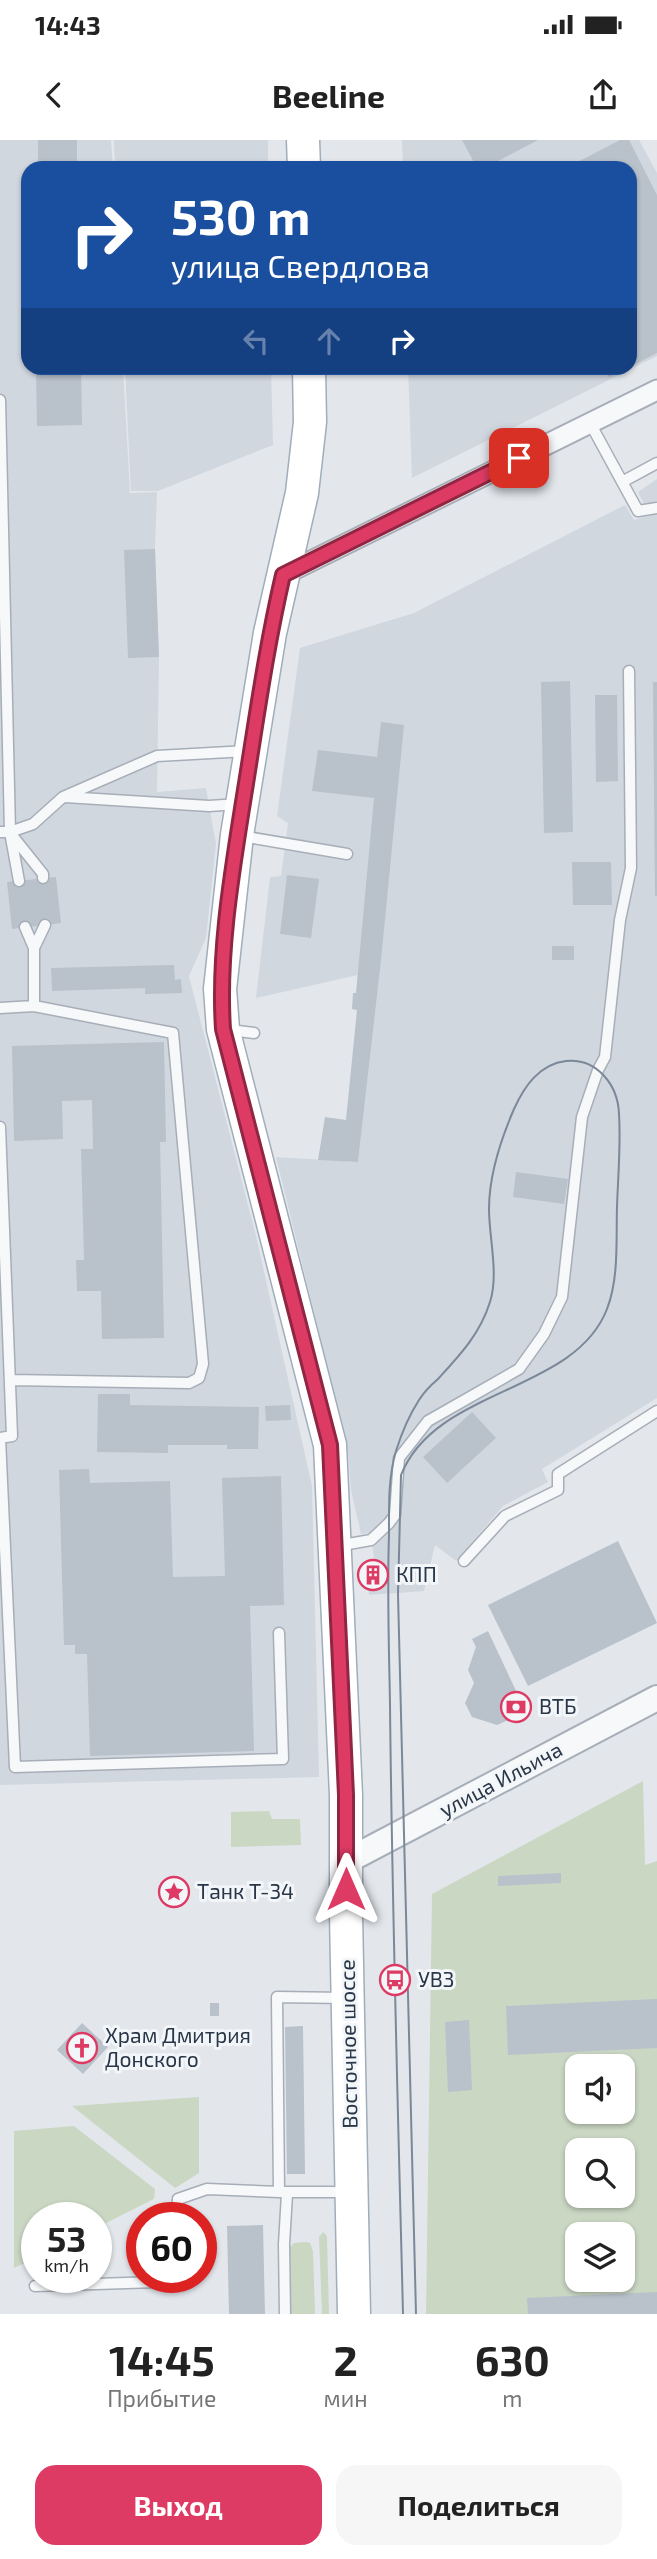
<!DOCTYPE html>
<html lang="ru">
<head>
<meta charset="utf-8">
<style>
	body { margin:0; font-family:"Exo 2",sans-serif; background:#f6f6f6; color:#222; height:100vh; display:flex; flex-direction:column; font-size:26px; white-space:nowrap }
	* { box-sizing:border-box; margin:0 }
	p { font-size:23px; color:#767676 }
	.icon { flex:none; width:38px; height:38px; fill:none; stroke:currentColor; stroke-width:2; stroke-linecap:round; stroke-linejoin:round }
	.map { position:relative; height:2174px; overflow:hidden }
	.details { display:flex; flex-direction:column; background:#fff; flex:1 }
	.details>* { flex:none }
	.guide { position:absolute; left:21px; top:21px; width:616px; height:214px; border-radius:21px; box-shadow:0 2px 5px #0004; background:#1a4fa0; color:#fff; overflow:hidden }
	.fabs { position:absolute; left:565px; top:1914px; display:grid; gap:14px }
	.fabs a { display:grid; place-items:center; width:70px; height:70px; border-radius:14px; background:#fff; box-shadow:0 2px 5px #0004; font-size:35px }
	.speed { position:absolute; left:21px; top:2062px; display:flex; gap:14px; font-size:35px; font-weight:700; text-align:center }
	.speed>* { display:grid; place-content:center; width:91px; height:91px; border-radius:50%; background:#fff; box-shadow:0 2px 5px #0004; line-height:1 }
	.speed small { font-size:18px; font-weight:400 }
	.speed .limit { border:10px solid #d22; background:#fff; color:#111 }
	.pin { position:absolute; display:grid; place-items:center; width:60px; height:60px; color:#fff; margin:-30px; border-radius:14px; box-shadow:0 4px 10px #0006 }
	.me { position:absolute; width:77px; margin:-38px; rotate:0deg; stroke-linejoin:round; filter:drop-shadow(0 0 5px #0008) }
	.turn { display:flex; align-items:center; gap:24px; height:147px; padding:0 35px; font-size:32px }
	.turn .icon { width:91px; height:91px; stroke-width:2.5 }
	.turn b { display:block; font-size:49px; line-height:60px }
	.lanes { display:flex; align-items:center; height:66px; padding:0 35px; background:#0003; justify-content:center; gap:35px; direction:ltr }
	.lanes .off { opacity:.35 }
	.eta { display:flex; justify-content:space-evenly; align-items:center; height:119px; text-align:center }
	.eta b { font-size:42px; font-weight:700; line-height:49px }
	.primary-button { display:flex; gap:14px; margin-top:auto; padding:14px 35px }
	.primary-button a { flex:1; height:80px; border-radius:21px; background:#de3b64; color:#fff; font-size:28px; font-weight:700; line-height:80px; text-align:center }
	.primary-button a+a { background:#f6f6f6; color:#222 }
	.status { display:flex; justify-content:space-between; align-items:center; height:49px; padding:0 35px; background:#fff; direction:ltr }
	.status svg { height:19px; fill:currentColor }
	header { display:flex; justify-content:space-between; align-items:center; height:91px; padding:0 35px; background:#fff; font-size:32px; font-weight:700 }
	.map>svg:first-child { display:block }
	.built { fill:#d0d7df }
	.green { fill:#cad7c3; fill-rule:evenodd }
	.building { fill:#b9c1cb }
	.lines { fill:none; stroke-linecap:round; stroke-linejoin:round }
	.service-casing { stroke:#a7aeb7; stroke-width:13 }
	.minor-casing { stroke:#a7aeb7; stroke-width:23 }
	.tertiary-casing { stroke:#a7aeb7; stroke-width:28 }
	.primary-casing { stroke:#a0adba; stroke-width:35 }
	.service { stroke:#f6f8fa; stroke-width:10 }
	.minor { stroke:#f6f8fa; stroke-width:19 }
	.tertiary { stroke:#f6f8fa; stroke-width:24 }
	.primary { stroke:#fff; stroke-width:32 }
	.tram { stroke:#7a8898; stroke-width:2 }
	.route-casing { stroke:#902641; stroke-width:18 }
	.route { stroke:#de3b64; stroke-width:12 }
	.labels { text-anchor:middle; stroke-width:6; stroke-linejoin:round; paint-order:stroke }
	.poi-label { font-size:21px; fill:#283647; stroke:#f3f6f9; text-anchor:start }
	.street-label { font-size:21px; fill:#283647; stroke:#f3f6f9 }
</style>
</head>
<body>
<div class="status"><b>14:43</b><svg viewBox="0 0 49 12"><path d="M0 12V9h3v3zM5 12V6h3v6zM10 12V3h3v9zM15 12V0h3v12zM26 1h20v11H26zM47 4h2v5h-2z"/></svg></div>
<header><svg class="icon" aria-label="back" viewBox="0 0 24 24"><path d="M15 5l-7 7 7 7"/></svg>Beeline<svg class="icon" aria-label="share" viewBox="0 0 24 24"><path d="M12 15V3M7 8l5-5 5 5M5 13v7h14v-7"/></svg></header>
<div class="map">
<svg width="657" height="2174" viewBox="0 0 657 2174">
	<rect width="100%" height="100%" fill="#e3e7ec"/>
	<path class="built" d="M0,0H111L113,28H28V228H123L130,353L157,352L155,409L159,517L157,652L206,648L216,704L206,798L189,836L257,1100L312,1346L319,1637L0,1645Z
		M114,0H268V28H115Z
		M402,0H639L657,33V216L412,338L408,228H630V28H403Z
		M125,228H271L273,305L158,351H131Z
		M657,339V361L645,366L638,352Z
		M625,365L634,380L657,373V1258L542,1329L548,1342L503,1366L456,1421L435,1405L424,1451L369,1455L366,1424L375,1423L370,1393L361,1394L351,1350L348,1311L276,1017L358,1022L380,830L256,858L270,737L281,736L288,683L277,676L300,508L414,473Z"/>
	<path class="green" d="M643,1641L645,1725L657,1721V2174H426L432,1754ZM578,1927H623V1972H578ZM578,2011H623V2056H578ZM578,2095H623V2140H578Z
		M269,1671L272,1679H300L301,1705L231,1707V1672Z
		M199,1957V2033L175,2048L72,1966Z
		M74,1986L155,2049L154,2059L96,2088V2077H37V2117L14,2128V1991Z
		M323,2092L327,2096L329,2174H322L319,2097Z
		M306,2102L310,2103L313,2111L315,2174H291L290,2107L294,2103Z"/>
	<path class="building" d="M38,0H77V28H38Z
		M462,0H538L485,28H477Z
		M620,0H629L657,55V213L630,227V28H566Z
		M36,228H81L82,285L37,286Z
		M604,228H628L609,237Z
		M155,409L159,517L128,518L124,410Z
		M570,541L573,692L544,693L541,542Z
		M653,542H657V756H655Z
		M595,555H617L618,641L596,642Z
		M381,582L404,585L380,830L358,1022L318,1020L325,977L346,980L357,870L352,869L353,853H356L374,658L312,651L318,610L377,617Z
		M572,722H611L612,765H573Z
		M287,735L319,739L311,798L280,794Z
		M56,737L61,783L12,789L7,742Z
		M552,806H574V820H552Z
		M174,825L175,840L181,839L182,853L145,854V848L52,851L51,828Z
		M164,902L166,1002H160L164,1198L102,1199L101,1151H77L76,1120H84L81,1009H93L92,960L62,961L63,999L14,1001L12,906Z
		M516,1032L568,1039L564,1064L513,1057Z
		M98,1254H130V1265L259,1267L258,1309H227V1305H168V1313L97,1312Z
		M290,1265L291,1280L266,1281L265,1266Z
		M472,1272L496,1298L447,1343L423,1317Z
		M89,1329L90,1343L170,1341L173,1437L225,1436L222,1338L281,1336L284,1465L250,1466L254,1611L90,1616L87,1514H75V1505H64L59,1330Z
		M618,1401L657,1483L528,1546L488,1465Z
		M378,1423L380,1447L368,1448L366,1424Z
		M488,1491L526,1572L497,1585L472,1577L465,1563L474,1543L468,1530L476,1507L472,1499Z
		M561,1733V1743L498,1746V1736Z
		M657,1859V1908L508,1915L506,1866Z
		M210,1863H219V1876H210Z
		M469,1880L472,1950L448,1952L445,1882Z
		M82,1883L108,1907L83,1934L57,1910Z
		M303,1886L305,2034H287L285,1887Z
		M263,2085L265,2174H229L227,2086Z
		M657,2152V2174H528L527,2158Z"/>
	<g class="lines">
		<g class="service-casing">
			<path id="service" d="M0,260L10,692L19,741
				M590,283L638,371L657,368
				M622,342L657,323
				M65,657L209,666L239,664
				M0,692H10L33,684L63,657L157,616L247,611
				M11,694L43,734V738
				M241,696L347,714
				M25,787L34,808V866
				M34,808L45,785
				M0,868L34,866L173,893L203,1224L199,1238L189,1243L10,1240
				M230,890L254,893
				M0,987L12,1296L0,1298L15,1627L283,1619L279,1493
				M337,1406L371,1400L389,1383L395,1375L399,1318L428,1281L519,1229L544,1194L562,1157L582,977L598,930L605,917L620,780L631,728L629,531
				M464,1421L505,1376L558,1350V1334L657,1271
				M344,1858L277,1857L279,2052H347
				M177,2077L178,2059L207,2049L279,2052
				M35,2146L157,2142L174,2137
				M285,2174L284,2104L287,2054"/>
		</g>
		<g class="minor-casing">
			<path id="minor" d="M283,435L657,250"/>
		</g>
		<g class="tertiary-casing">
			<path id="tertiary" d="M345,1722L657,1558"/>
		</g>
		<g class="primary-casing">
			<path id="primary" d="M303,0L304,28
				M309,228L310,282L302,353L270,493L237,695L220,849L223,889L330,1305L346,1655V1775L354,2174"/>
		</g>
		<use href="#service" class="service"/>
		<use href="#minor" class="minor"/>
		<use href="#tertiary" class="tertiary"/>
		<use href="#primary" class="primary"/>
		<path class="tram" d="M403,2174C398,1971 392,1767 390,1564C389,1508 387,1451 389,1395C389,1367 388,1338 396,1311C401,1295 410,1274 419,1260C424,1252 431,1245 438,1239C460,1215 480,1194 490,1162C499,1134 489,1098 489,1069C489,1036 501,999 514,969C524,947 539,924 566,921C597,918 618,945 619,974C621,1005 618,1036 617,1067C616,1101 619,1138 607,1169C574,1254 436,1247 401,1335L398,1454L416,2174"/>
	</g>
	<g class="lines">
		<g class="route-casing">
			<path id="route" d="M346,1749V1655L330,1305L223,889C218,812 232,732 244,656C256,582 266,508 283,435L519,318"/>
		</g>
		<use href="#route" class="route"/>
	</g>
	<defs>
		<g id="building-ring" transform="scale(1.575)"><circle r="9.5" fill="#f3f6f9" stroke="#de3b64" stroke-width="1.5"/><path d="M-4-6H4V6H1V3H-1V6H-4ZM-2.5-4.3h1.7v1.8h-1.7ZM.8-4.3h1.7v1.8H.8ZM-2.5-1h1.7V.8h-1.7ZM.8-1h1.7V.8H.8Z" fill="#de3b64"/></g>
		<g id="bank-ring" transform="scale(1.575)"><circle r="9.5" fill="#f3f6f9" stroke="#de3b64" stroke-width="1.5"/><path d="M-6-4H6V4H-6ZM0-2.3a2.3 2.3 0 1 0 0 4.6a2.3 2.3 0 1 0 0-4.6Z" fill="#de3b64"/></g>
		<g id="sight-ring" transform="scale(1.575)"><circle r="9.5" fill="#f3f6f9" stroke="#de3b64" stroke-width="1.5"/><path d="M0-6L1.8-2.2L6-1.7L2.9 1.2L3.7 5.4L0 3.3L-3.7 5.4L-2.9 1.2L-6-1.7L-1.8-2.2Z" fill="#de3b64"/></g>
		<g id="bus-ring" transform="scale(1.575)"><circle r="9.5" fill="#f3f6f9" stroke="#de3b64" stroke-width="1.5"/><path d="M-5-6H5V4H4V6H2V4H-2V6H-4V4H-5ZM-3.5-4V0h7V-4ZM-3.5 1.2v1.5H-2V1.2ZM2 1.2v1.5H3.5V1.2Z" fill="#de3b64"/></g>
		<g id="church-ring" transform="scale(1.575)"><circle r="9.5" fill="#f3f6f9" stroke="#de3b64" stroke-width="1.5"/><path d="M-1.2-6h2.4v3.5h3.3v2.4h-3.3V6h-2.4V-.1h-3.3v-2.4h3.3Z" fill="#de3b64"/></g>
	</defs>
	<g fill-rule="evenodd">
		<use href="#building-ring" x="373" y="1435"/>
		<use href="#bank-ring" x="516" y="1567"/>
		<use href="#sight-ring" x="174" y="1752"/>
		<use href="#bus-ring" x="395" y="1840"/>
		<use href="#church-ring" x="82" y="1908"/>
	</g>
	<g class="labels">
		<g class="poi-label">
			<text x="396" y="1442">КПП</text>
			<text x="539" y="1574">ВТБ</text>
			<text x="197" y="1759">Танк Т-34</text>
			<text x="418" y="1847">УВЗ</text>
			<text x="105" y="1903">Храм Дмитрия<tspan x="105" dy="24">Донского</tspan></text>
		</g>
		<g class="street-label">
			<text transform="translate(501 1640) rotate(-28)" y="7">улица Ильича</text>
			<text transform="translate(349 1904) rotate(-91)" y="7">Восточное шоссе</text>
		</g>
	</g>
</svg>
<div class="fabs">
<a><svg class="icon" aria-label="sound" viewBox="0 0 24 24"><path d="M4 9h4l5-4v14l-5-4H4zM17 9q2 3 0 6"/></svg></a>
<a><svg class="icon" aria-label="search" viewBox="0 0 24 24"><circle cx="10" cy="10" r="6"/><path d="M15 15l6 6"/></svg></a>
<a><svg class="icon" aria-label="layers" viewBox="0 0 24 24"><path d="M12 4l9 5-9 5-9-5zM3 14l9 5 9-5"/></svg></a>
</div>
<div class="speed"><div>53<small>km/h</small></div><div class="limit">60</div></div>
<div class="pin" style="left:519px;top:318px;background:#d93025"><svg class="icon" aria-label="arrive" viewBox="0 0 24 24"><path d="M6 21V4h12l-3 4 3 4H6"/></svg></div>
<svg class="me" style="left:346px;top:1749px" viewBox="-20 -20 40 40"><path d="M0-17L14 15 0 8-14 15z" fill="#de3b64" stroke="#fff" stroke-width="4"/></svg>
<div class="guide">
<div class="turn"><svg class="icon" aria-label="right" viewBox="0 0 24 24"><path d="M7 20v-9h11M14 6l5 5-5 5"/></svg><div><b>530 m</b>улица Свердлова</div></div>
<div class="lanes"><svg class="icon off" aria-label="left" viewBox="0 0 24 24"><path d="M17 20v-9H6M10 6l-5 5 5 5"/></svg><svg class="icon off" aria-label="ahead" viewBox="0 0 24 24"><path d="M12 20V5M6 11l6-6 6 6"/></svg><svg class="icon" aria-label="right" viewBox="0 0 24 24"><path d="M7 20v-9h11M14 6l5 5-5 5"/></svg></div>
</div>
</div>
<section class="details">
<div class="eta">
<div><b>14:45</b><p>Прибытие</p></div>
<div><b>2</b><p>мин</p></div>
<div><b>630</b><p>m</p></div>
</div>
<div class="primary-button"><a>Выход</a><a>Поделиться</a></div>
</section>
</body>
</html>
